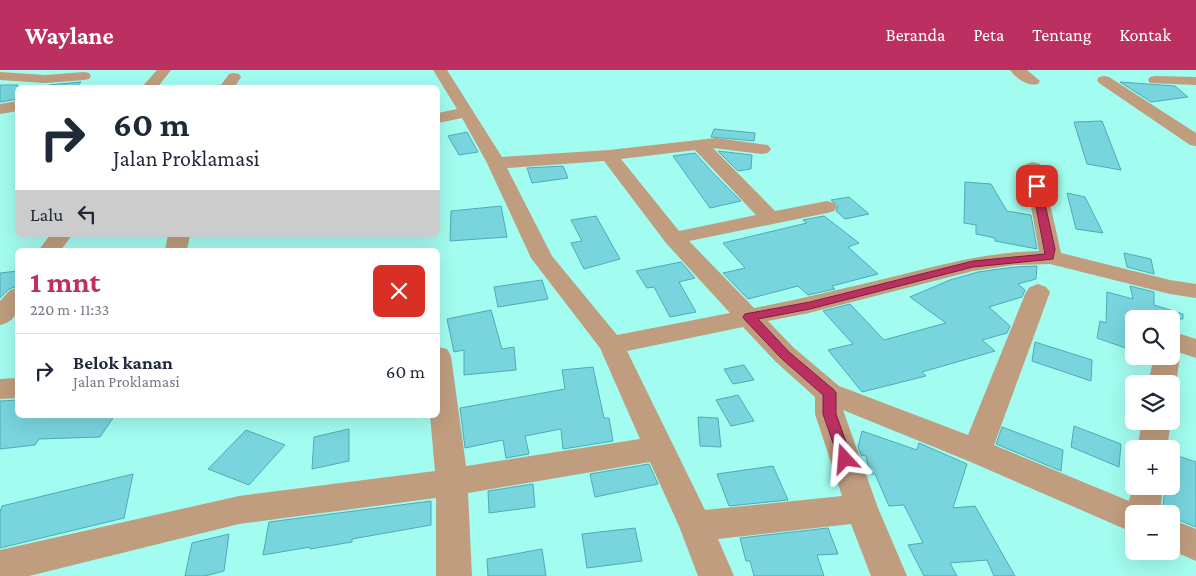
<!DOCTYPE html>
<html lang="id">
<head>
<meta charset="utf-8">
<style>
	body { margin:0; font-family:"Crimson Pro",serif; background:#f6f6f7; color:#1f2937; height:100vh; display:flex; flex-direction:column; font-size:19px; white-space:nowrap }
	* { box-sizing:border-box; margin:0 }
	p { font-size:16px; color:#747a83 }
	.icon { flex:none; width:28px; height:28px; fill:none; stroke:currentColor; stroke-width:2; stroke-linecap:round; stroke-linejoin:round }
	.map { position:relative; flex:1; overflow:hidden }
	.drawer { position:absolute; left:15px; top:178px; width:425px; height:170px; display:flex; flex-direction:column; background:#fff; border-radius:8px; box-shadow:0 5px 20px #0002 }
	.drawer>* { flex:none }
	.guide { position:absolute; left:15px; top:15px; width:425px; height:152px; border-radius:8px; box-shadow:0 5px 20px #0002; background:#fff; color:#1f2937; overflow:hidden }
	.controls { position:absolute; left:1125px; top:240px; display:grid; gap:10px }
	.controls a { display:grid; place-items:center; width:55px; height:55px; border-radius:8px; background:#fff; box-shadow:0 5px 20px #0002; font-size:25px }
	.pin { position:absolute; display:grid; place-items:center; width:42px; height:42px; color:#fff; margin:-21px; border-radius:10px; box-shadow:0 2px 8px #0006 }
	.me { position:absolute; width:55px; margin:-28px; rotate:341deg; stroke-linejoin:round; filter:drop-shadow(0 0 4px #0008) }
	.turn { display:flex; align-items:center; gap:18px; height:105px; padding:0 15px; font-size:22px }
	.turn .icon { width:65px; height:65px; stroke-width:2.5 }
	.turn b { display:block; font-size:35px; line-height:42px }
	.then { display:flex; align-items:center; height:48px; padding:0 15px; background:#0003; gap:10px; font-size:19px }
	.round { display:grid; place-items:center; flex:none; width:52px; height:52px; border-radius:8px; background:#f6f6f7 }
	.head { display:flex; align-items:center; justify-content:space-between; height:85px; padding:0 15px }
	h1 { font-size:30px; font-weight:700; line-height:38px; color:#bc2f61 }
	ul { padding:0; list-style:none }
	li { display:flex; align-items:center; gap:15px; height:75px; padding:0 15px; border-top:1px solid #e0e1e3 }
	li div { flex:1 }
	li b { display:block; font-size:19px }
	li em { font-style:normal }
	header { display:flex; align-items:center; gap:30px; box-sizing:border-box; height:70px; padding:0 25px; background:#bc2f61; color:#fff }
	header strong { font-size:24px }
	nav { display:flex; gap:28px; margin-inline-start:auto; font-size:18px }
	.map>svg:first-child { display:block }
	.building { fill:#78d4dd; stroke:#4eabb5 }
	.lines { fill:none; stroke-linecap:round; stroke-linejoin:round }
	.minor { fill:#bf9d7e; fill-rule:evenodd }
	.route { fill:#bc2f61; stroke:#7a1f3f }
</style>
</head>
<body>
<header>
<strong>Waylane</strong>
<nav><a>Beranda</a><a>Peta</a><a>Tentang</a><a>Kontak</a></nav>
</header>
<div class="map">
<svg width="1196" height="506" viewBox="0 0 1196 506">
	<rect width="100%" height="100%" fill="#a2fcef"/>
	<path class="building" d="M81,12L76,18H47L49,15Z
		M1120,12L1175,16L1188,27L1151,32Z
		M0,15H18V29L0,32Z
		M1102,51L1121,100L1087,94L1074,52Z
		M714,59L755,63L754,71L711,67Z
		M467,62L478,82L459,85L448,66Z
		M718,81L752,85L751,99L738,101Z
		M695,83L714,104L741,131L710,138L673,86Z
		M563,96L568,108L532,113L527,98Z
		M965,112L991,114L1007,141L1031,145L1037,179L995,171V168L976,164V155L964,153Z
		M1067,123L1085,127L1103,163L1076,159Z
		M849,127L869,144L845,149L836,141L838,136L831,130Z
		M501,136L507,167L450,171L451,141Z
		M596,146L620,189L584,199L571,173L582,171L571,150Z
		M824,146L859,173L848,177L878,204L832,216L835,219L808,225L798,216L748,229L723,203L745,198L723,173L807,153L803,150Z
		M1124,183L1151,189L1154,204L1127,197Z
		M681,192L695,208L679,212L696,242L670,247L654,217L647,218L636,201Z
		M1037,196L1036,209L1018,214L1025,220L1022,227L989,237L1010,256L1007,263L982,270L995,281L922,302L926,306L862,322L828,280L853,274L823,241L850,234L884,270L946,253L910,227L950,210L978,202L1014,197Z
		M18,201V216L9,219L0,228V203Z
		M542,210L548,229L498,237L494,217Z
		M1130,216L1154,222V235L1183,244V249H1134V281L1097,268L1100,251L1106,253L1107,222L1133,229Z
		M491,240L502,279L514,277L516,300L464,305V280L454,282L447,249Z
		M1035,272L1092,290L1091,311L1032,291Z
		M744,295L754,310L733,314L724,299Z
		M593,297L604,348H609L613,371L563,379L561,359L525,366L529,384L506,388L503,370L465,378L460,338L565,319L562,300Z
		M738,325L754,351L731,356L716,330Z
		M18,330V345H115L100,367L39,369L35,375L0,379V331Z
		M698,347L718,348L721,377L700,376Z
		M1074,356L1121,374L1119,397L1071,377Z
		M1002,357L1063,380L1061,401L996,374Z
		M349,359V391L312,399L314,367Z
		M246,360L285,375L249,415L208,399Z
		M862,361L917,380L919,373L967,394L953,438L975,436L1015,506H994L987,490L950,493L957,506H924L908,475L923,473L904,435L889,436L875,404H870L866,386L861,385L858,377Z
		M1175,385L1196,392V457L1171,447V444H1162L1165,419L1177,424Z
		M649,394L658,414L595,427L590,404Z
		M773,396L788,430L729,436L717,404Z
		M133,404L124,448L0,478V442L2,436Z
		M533,414L535,437L489,443L488,421Z
		M431,431V455L352,469V472L310,479V477L263,485L269,452Z
		M635,458L642,491L587,498L582,464Z
		M828,458L838,484L817,485L824,506H754L750,491H746L740,468Z
		M229,464L224,501L205,506H185L192,473Z
		M542,479L546,506H488L487,489Z"/>
	<g class="lines">
		<path class="minor" d="M157,0H171L157,18H141Z
			M433,0H447L502,87L609,80L716,68L768,75L771,79L768,83L762,84L713,78L775,141L827,131L834,133L837,137L834,141L827,143L689,171L754,238C802,229 849,217 896,206C944,194 990,182 1039,181L1024,98L1026,94L1033,92L1040,94L1042,98L1061,183L1170,210L1196,214V228L1170,224L1050,194L1014,195L973,201L809,243L768,251L794,278L839,316L968,365L1026,222L1030,217L1038,214L1046,217L1050,222L994,375L1129,431L1134,410V416H1163L1160,444H1134V463L966,390L843,340L878,438L907,506H871L851,454L718,469L734,506H698L679,456L650,392L468,423L472,506H436V428L239,454L29,506H0V480L239,426L435,401L430,345H438V277L447,279L451,286L466,396L640,369L600,278L531,188L487,93L462,48L438,53V43L457,39ZM695,80L756,145L679,161L621,89ZM604,91L666,173L730,243L617,265L552,186L507,98ZM743,257L776,292L815,327V344L842,426L705,440L627,281Z
			M1010,0H1027L1040,11L1038,14C1028,17 1016,8 1010,0Z
			M0,2L45,5L84,2L89,3L91,6L89,9L84,10L45,13L0,10Z
			M234,3L239,4L241,7L234,18H219L229,4Z
			M1104,6L1109,7L1196,63V76L1190,75L1099,13L1097,10L1099,7Z
			M1155,6L1196,7V15L1150,13L1148,10L1150,7Z
			M18,31V41L0,44V34Z
			M50,165H72L61,180H39Z
			M168,165H190L187,180H165Z
			M18,218C18,235 21,250 0,255V231L10,220Z
			M1171,261L1196,269V288L1178,282L1180,286L1176,314L1171,321V314H1148L1154,286H1171Z
			M18,308V328L0,329V309Z
			M1142,351L1171,350L1167,379H1137Z
			M1171,449L1196,459V491L1171,480Z"/>
	</g>
	<path class="route" d="M1034,114L1041,116L1055,179L1053,189L973,197L810,239L758,249L789,282L834,320L836,323V344L852,389L850,393L845,395L840,393L823,344V325L781,288L745,250L743,247L745,244L810,232L973,191L1045,184L1032,116Z"/>
</svg>
<div class="controls">
<a><svg class="icon" aria-label="search" viewBox="0 0 24 24"><circle cx="10" cy="10" r="6"/><path d="M15 15l6 6"/></svg></a>
<a><svg class="icon" aria-label="layers" viewBox="0 0 24 24"><path d="M12 4l9 5-9 5-9-5zM3 14l9 5 9-5"/></svg></a>
<a>+</a>
<a>−</a>
</div>
<div class="pin" style="left:1037px;top:116px;background:#d93025"><svg class="icon" aria-label="arrive" viewBox="0 0 24 24"><path d="M6 21V4h12l-3 4 3 4H6"/></svg></div>
<svg class="me" style="left:845px;top:389px" viewBox="-20 -20 40 40"><path d="M0-17L14 15 0 8-14 15z" fill="#bc2f61" stroke="#fff" stroke-width="4"/></svg>
<div class="guide">
<div class="turn"><svg class="icon" aria-label="right" viewBox="0 0 24 24"><path d="M7 20v-9h11M14 6l5 5-5 5"/></svg><div><b>60 m</b>Jalan Proklamasi</div></div>
<div class="then">Lalu<svg class="icon" aria-label="left" viewBox="0 0 24 24"><path d="M17 20v-9H6M10 6l-5 5 5 5"/></svg></div>
</div>
<section class="drawer">
<div class="head"><div><h1>1 mnt</h1><p>220 m · 11:33</p></div><a class="round" style="background:#d93025;color:#fff"><svg class="icon" aria-label="close" viewBox="0 0 24 24"><path d="M6 6l12 12M18 6L6 18"/></svg></a></div>
<ul>
<li><svg class="icon" aria-label="right" viewBox="0 0 24 24"><path d="M7 20v-9h11M14 6l5 5-5 5"/></svg><div><b>Belok kanan</b><p>Jalan Proklamasi</p></div><em>60 m</em></li>
</ul>
</section>
</div>
</body>
</html>
